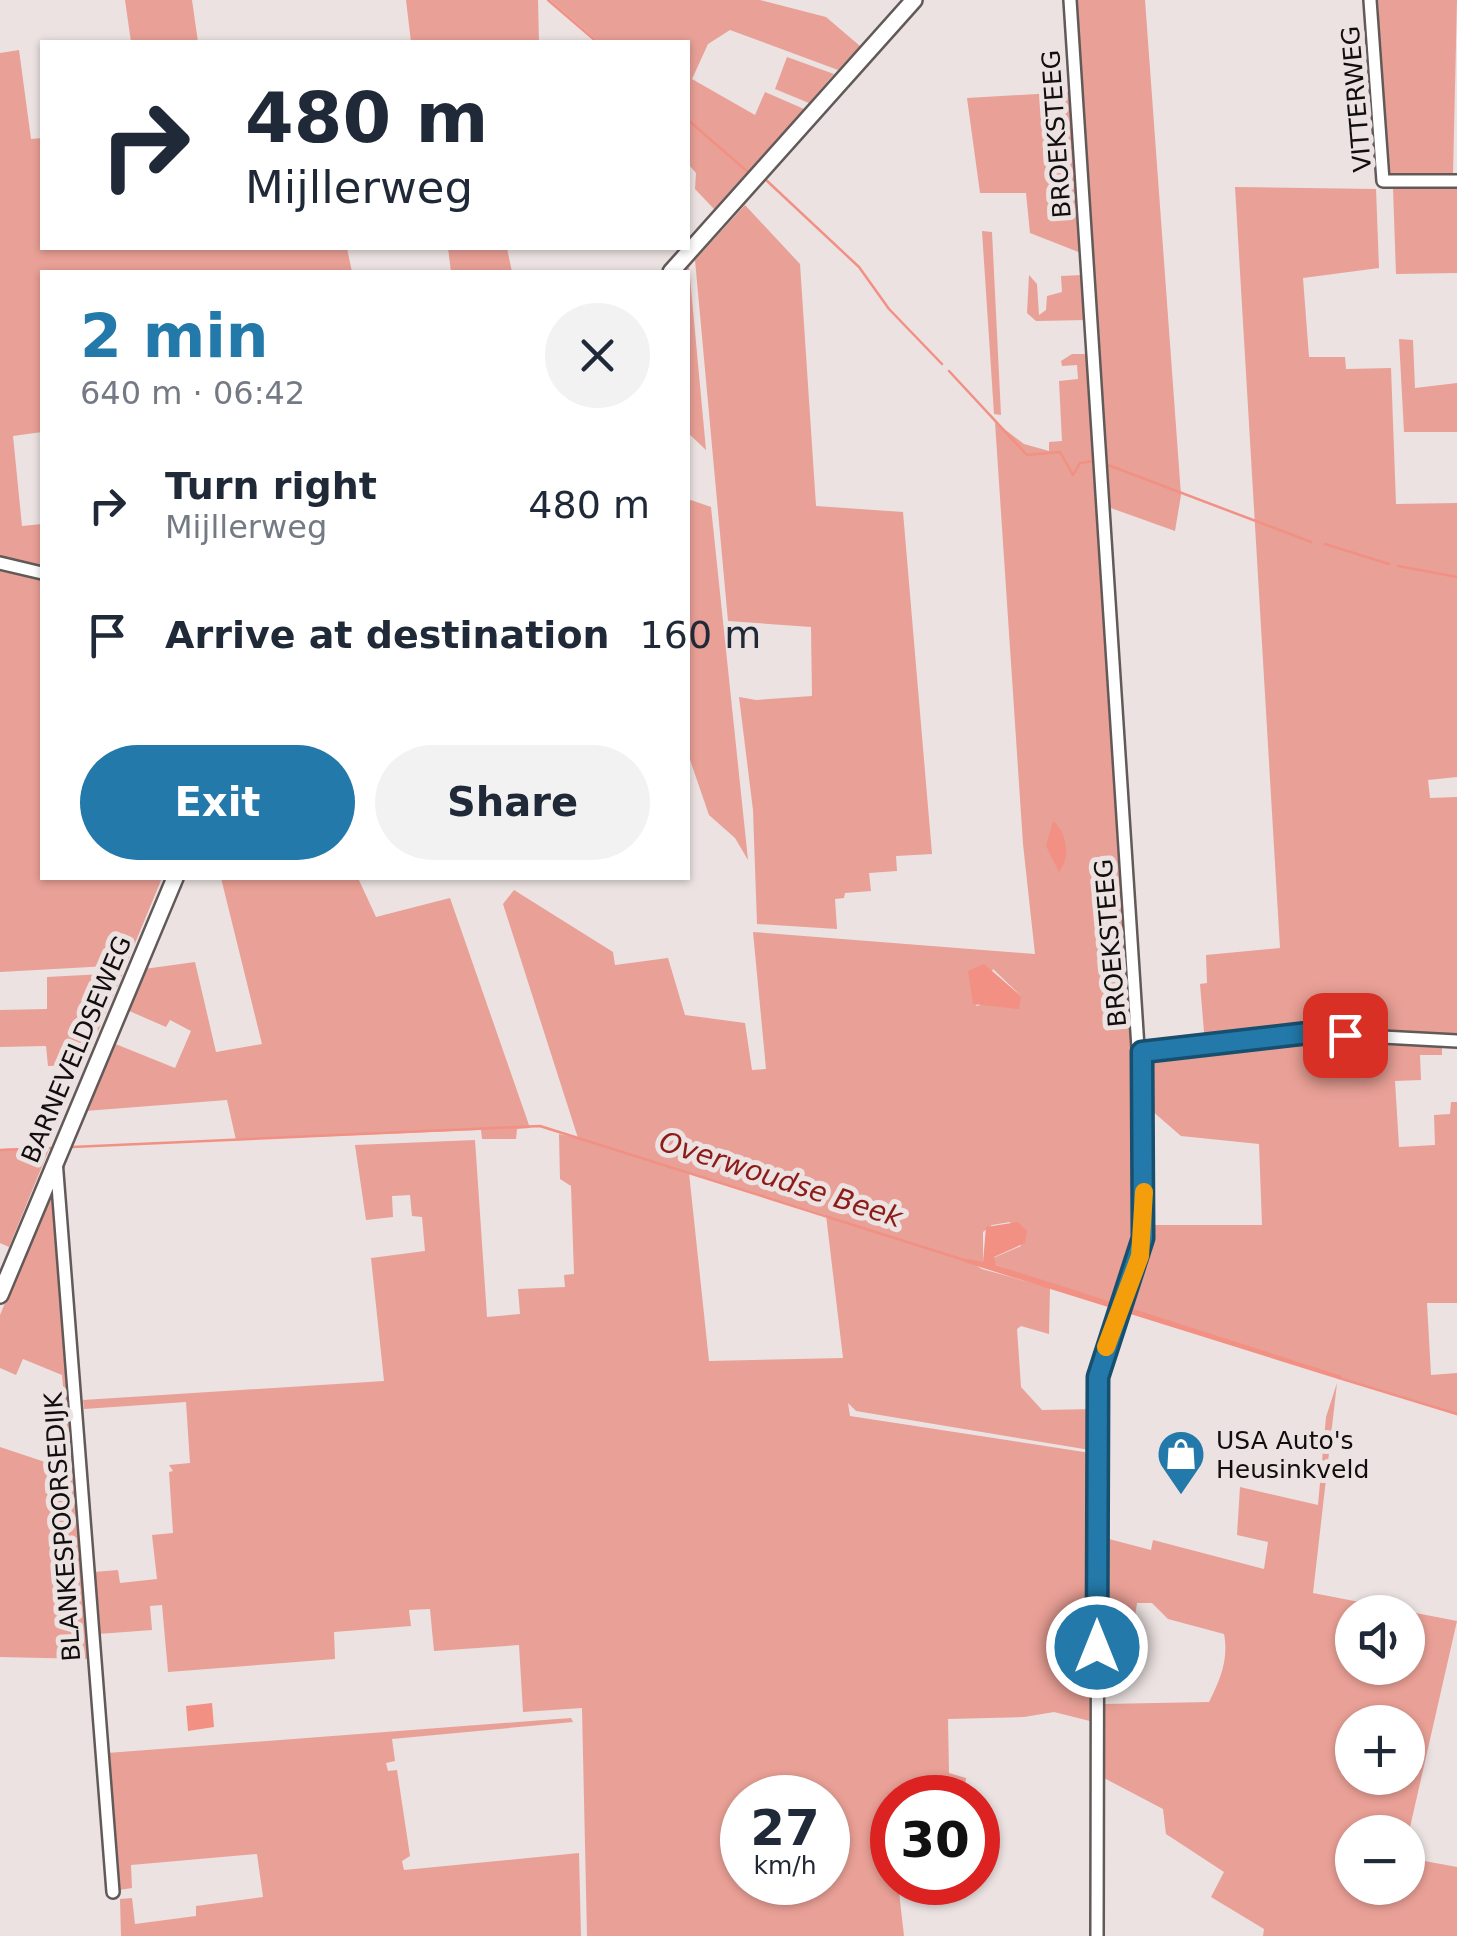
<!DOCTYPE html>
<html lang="en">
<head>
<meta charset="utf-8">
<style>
	body { margin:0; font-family:"DejaVu Sans",sans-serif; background:#f2f2f3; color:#1f2937; height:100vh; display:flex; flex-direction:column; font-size:38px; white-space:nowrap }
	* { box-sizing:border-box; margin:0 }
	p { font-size:32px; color:#747a83 }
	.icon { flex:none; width:55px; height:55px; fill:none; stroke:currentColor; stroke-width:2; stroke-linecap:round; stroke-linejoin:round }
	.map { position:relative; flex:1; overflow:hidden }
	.side { position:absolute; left:40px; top:270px; width:650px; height:610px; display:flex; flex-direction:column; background:#fff; border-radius:0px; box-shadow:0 2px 8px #0004 }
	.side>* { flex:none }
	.hud { position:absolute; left:40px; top:40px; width:650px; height:210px; border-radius:0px; box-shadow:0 2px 8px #0004; background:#fff; color:#1f2937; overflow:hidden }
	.fabs { position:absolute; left:1335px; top:1595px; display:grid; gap:20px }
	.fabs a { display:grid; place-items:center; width:90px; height:90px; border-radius:50%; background:#fff; box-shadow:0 2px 8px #0004; font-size:50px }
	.speed { position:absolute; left:720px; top:1775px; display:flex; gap:20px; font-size:50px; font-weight:700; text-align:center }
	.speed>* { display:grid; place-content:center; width:130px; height:130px; border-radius:50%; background:#fff; box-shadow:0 2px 8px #0004; line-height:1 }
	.speed small { font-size:25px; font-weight:400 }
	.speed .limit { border:15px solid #d22; background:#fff; color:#111 }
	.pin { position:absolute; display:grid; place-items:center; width:85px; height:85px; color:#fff; margin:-42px; border-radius:20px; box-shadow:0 5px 15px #0006 }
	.me { position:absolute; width:110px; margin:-55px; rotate:0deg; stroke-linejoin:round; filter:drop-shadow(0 0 8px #0008) }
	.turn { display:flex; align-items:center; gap:35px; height:210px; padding:0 40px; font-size:45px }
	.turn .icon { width:130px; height:130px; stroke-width:2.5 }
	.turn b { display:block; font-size:70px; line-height:85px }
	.round { display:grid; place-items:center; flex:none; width:105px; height:105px; border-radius:52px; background:#f2f2f3 }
	.head { display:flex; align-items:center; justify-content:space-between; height:170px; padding:0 40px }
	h1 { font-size:60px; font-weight:600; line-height:75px; color:#2379a9 }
	.primary-button { display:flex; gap:20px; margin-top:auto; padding:20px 40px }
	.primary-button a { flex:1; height:115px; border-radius:60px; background:#2379a9; color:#fff; font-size:40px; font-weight:600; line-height:115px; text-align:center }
	.primary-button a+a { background:#f2f2f3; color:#1f2937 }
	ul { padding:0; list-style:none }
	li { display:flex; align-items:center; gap:30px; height:130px; padding:0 40px }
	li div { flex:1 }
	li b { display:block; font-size:38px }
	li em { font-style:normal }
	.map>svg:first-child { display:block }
	.green { fill:#e9a096; fill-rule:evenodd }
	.water { fill:#f29084 }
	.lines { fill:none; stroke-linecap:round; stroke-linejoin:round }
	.stream { stroke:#f29084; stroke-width:2.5 }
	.minor-casing { stroke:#615a59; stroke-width:16 }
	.major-casing { stroke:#615a59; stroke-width:20 }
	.minor { stroke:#fff; stroke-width:11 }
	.major { stroke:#fff; stroke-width:15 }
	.route-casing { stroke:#174f6e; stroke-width:25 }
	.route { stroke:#2379a9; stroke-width:18 }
	.slow { stroke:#f59e0b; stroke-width:18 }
	.labels { text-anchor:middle; stroke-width:10; stroke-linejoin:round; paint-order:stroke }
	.street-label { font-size:25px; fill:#110e0d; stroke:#ebe2e1 }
	.poi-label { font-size:25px; fill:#110e0d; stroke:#ebe2e1; text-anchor:start }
	.water-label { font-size:28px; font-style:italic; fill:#8d1b17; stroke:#ebe2e1 }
</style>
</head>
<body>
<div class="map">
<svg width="1457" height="1936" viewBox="0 0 1457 1936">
	<rect width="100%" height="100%" fill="#ebe2e1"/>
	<path class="green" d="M125,0H192L198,42H131Z
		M406,0H538L539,42H411Z
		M550,0H760L826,17L860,46L838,70L730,30L708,44L692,79L755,115L765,92L804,109L714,209L695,189L696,173L688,164V42H599Z
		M1073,0H1145L1181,495L1175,531L1108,507Z
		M1378,0H1457L1453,174L1385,175Z
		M19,50L31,139L42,138V248H347L352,272H42V432L13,436L22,526L42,524V566L0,557V53Z
		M787,57L834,74L809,103L775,89Z
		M1070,92L1072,106L1081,253L1030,233L1026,193H980L967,98Z
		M1457,186V273L1396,274L1393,188Z
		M1235,187L1376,189L1379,268L1303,278L1309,357H1345L1346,369L1391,368L1396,504L1457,503V777L1428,780L1430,798L1457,797V1038L1305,1029L1205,1044L1200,984L1207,983L1206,955L1280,948Z
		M745,205L800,264L816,506L903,512L932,854L896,856L897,871L869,873L871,891L845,893L844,898L835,899L837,929L757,924L753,810L739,697L756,700L812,696L811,627L728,621L695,260Z
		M982,231L992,232L1001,415L994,414Z
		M448,248H507L512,272H451Z
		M689,267L706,450L688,433L684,272Z
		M1029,275L1037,284L1039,315L1046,310L1047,296L1062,292L1061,276L1083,275L1086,320L1036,321L1027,313Z
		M1399,339L1413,340L1415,388L1457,383V432H1404Z
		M1072,354H1088L1137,1008L1141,1243L1121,1308L996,1265L993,1258L1021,1246L1010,1222L992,1225L983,1232V1263L964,1258L982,1269L1050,1288L1049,1334L1021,1326L1017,1329L1021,1387L1042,1410L1097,1409L1096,1451L856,1411L848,1403L850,1416L1097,1454L1094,1722L1054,1712L1024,1717L948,1719L949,1773L966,1778L964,1797L892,1798L889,1803L892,1882L898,1883L904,1936H587L582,1708L523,1712L519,1645L434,1651L430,1609L409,1610L411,1626L334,1632L335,1659L168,1672L162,1605L150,1606L152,1630L98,1634L94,1572L118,1570L120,1583L157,1579L152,1535L173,1533L169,1472L173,1471L169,1465L190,1463L186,1402L84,1409L83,1400L384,1381L371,1258L425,1251L422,1217L412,1216L410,1195L392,1196L393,1217L366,1220L355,1145L475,1140L487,1317L520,1314L518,1289L565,1287L564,1275L574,1274L571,1186L560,1179L559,1134L578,1138L503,904L514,890L613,952L615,965L668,958L685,1015L745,1023L752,1070L766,1069L753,932L1035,954L1023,844L995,422L1024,444L1049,451V442L1062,441L1059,381L1078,379L1077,365L1062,366L1061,361ZM993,969L1021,996L976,1006ZM689,1173L826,1215L843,1358L709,1361ZM742,1798H828V1882H742Z
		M688,499L711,507L748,860L735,838L709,815L688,754Z
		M0,568L42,579V878H162L126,965L0,972Z
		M221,878H358L376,917L450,898L530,1128L517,1129L516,1139H482L481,1130L236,1140L227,1100L85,1111L113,1043L175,1068L191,1031L170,1020L166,1027L127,1010L144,969L195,962L216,1052L262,1044Z
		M123,973L84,1064L48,1066L46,1046L0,1047V1010L47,1009V977Z
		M1314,1035L1442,1043V1055H1420L1421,1080L1395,1081L1399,1147L1435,1145L1434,1115L1450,1114L1451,1102H1457V1303H1427L1431,1375L1457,1373V1415L1126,1310L1148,1246L1150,1225H1262L1259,1144L1181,1136L1151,1110L1150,1060L1162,1054L1258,1046Z
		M50,1147L9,1247L0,1243V1149Z
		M54,1185L75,1432H67L62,1375L23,1359L16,1375L0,1368V1315Z
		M1337,1383L1313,1593L1457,1621L1408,1836V1832H1352V1888H1408V1858L1457,1867V1936H1263L1264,1929L1211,1897L1224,1872L1166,1834L1163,1809L1104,1778V1704L1209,1702C1220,1680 1229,1659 1224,1634L1168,1619L1152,1603H1137L1132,1636L1104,1635L1105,1538L1151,1550L1153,1540L1264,1569L1268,1542L1237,1535L1240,1487L1318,1505L1326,1417ZM1408,1612V1668H1352V1612ZM1408,1722V1778H1352V1722Z
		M0,1447L75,1472L89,1659L0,1657Z
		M571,1718L573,1722L392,1739L395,1761L386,1763L388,1771L397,1770L410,1856L402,1861L404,1870L579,1853L581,1936H121L120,1899L132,1898L135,1924L196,1916V1906L263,1897L257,1854L131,1865L132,1888L119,1890L107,1753Z"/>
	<path class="water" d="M1053,821C1067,832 1071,858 1059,872L1046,846Z
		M984,964L1021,996L1019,1009L973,1004L968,971Z
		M1018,1222L1027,1231L1025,1243L994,1257L996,1265L1342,1376L1338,1379L964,1262V1258L983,1262L986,1227Z
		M212,1703L214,1727L188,1731L186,1706Z"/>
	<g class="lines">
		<path class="stream" d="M548,0L597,42
			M688,120L749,173
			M765,179L859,267L889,309L942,364
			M949,371L1027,455L1060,452L1073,475L1080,463L1093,461
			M1108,465L1311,542
			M1325,544L1389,564
			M1398,566L1457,577
			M72,1147L540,1126L964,1260
			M0,1150L51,1148
			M1339,1378L1457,1414"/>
		<g class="minor-casing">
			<path id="minor" d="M1070,0L1143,1125L1140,1256L1098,1377L1097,1936
				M1370,0L1383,181H1457
				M0,563L42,573
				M1142,1053L1308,1033L1457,1041
				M56,1160L113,1892"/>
		</g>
		<g class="major-casing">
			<path id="major" d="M671,272L914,0
				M0,1295L175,878"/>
		</g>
		<use href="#minor" class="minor"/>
		<use href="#major" class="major"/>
	</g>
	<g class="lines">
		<g class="route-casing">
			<path id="route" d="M1097,1647L1098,1377L1143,1238L1142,1052L1308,1033L1345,1035"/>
		</g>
		<use href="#route" class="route"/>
		<path class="slow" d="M1106,1347L1140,1256L1144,1192"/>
	</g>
	<defs>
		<g id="shop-pin" transform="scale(2.5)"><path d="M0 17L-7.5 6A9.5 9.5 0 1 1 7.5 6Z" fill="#2379a9" stroke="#ebe2e1"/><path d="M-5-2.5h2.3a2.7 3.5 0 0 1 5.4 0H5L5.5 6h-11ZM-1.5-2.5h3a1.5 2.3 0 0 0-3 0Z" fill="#fff"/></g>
	</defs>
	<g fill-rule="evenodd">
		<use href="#shop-pin" x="1181" y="1454"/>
	</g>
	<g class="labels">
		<g class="street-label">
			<text transform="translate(1356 99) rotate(-95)" y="9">VITTERWEG</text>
			<text transform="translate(1056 134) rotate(-94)" y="9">BROEKSTEEG</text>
			<text transform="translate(1110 943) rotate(-95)" y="9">BROEKSTEEG</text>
			<text transform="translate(76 1049) rotate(-67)" y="9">BARNEVELDSEWEG</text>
			<text transform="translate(62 1527) rotate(-94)" y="9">BLANKESPOORSEDIJK</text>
		</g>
		<g class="poi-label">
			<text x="1216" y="1449">USA Auto's<tspan x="1216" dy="29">Heusinkveld</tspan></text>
		</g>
		<g class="water-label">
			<text transform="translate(781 1179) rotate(18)" y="10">Overwoudse Beek</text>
		</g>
	</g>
</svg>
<div class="fabs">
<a><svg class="icon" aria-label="sound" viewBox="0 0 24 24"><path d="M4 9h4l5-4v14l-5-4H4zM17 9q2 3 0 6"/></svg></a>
<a>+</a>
<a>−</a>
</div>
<div class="speed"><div>27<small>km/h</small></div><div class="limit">30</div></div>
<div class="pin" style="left:1345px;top:1035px;background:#d93025"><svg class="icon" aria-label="arrive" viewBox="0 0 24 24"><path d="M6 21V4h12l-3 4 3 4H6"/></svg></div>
<svg class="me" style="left:1097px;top:1647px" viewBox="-20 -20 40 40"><circle r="17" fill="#2379a9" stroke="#fff" stroke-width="3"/><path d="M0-11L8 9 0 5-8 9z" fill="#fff"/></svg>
<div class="hud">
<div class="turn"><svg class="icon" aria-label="right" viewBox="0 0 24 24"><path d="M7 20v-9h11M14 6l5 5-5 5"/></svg><div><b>480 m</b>Mijllerweg</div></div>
</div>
<section class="side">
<div class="head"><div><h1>2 min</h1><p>640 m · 06:42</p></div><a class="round"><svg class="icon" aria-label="close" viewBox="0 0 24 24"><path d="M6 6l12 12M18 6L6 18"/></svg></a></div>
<ul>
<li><svg class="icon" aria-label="right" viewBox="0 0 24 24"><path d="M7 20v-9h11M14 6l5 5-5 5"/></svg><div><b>Turn right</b><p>Mijllerweg</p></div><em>480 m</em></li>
<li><svg class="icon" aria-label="arrive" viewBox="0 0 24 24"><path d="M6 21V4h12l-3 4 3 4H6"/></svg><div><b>Arrive at destination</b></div><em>160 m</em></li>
</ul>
<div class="primary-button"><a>Exit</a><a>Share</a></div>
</section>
</div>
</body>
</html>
